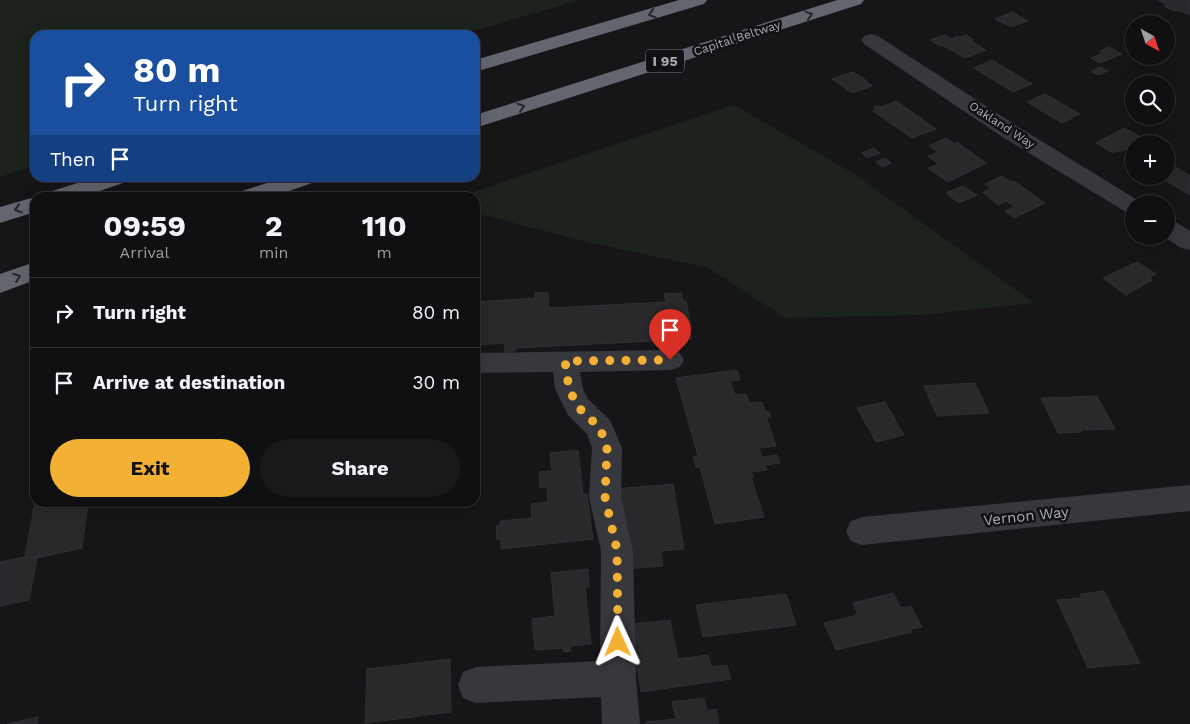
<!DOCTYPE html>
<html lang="en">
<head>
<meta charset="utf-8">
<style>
	body { margin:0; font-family:"Work Sans",sans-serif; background:#19191b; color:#f1f3f6; height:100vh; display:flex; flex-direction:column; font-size:19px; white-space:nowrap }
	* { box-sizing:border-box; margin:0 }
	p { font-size:16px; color:#9c9d9f }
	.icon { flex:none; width:28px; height:28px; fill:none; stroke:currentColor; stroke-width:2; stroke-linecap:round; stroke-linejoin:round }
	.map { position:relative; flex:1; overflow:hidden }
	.side { position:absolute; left:30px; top:192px; width:450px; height:315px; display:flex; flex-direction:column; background:#101012; border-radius:15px; box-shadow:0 5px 20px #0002,0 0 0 1px #303032 }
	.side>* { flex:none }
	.guide { position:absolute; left:30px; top:30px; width:450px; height:152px; border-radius:15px; box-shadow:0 5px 20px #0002,0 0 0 1px #303032; background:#1a4fa0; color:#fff; overflow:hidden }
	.needle { width:32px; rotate:140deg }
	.buttons { position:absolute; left:1125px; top:15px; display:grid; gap:10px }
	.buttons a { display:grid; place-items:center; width:50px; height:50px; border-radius:50%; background:#101012; box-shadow:0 5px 20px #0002,0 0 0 1px #303032; font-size:25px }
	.pin { position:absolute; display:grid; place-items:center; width:42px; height:42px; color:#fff; margin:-51px -21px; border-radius:50% 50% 50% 0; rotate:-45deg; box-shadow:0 0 5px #0007 }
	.pin .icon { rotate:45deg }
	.me { position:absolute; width:55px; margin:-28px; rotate:359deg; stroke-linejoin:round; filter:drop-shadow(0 0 4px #0008) }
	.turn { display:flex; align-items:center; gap:18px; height:105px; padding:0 20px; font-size:22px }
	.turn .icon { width:65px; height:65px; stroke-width:2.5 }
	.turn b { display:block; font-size:35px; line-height:42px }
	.then { display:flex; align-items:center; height:48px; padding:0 20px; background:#0003; gap:10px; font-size:19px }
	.eta { display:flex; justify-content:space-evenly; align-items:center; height:85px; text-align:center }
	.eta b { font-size:30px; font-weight:700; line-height:35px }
	.cta { display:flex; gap:10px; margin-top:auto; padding:10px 20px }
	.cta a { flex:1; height:58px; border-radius:30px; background:#f2b134; color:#111; font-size:20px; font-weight:700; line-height:58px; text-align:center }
	.cta a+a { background:#19191b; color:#f1f3f6 }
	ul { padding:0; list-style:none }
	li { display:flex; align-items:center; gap:15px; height:70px; padding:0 20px; border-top:1px solid #303032 }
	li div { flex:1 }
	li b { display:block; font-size:19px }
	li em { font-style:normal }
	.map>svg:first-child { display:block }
	.green { fill:#1c231d }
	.building { fill:#29292c; stroke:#303034 }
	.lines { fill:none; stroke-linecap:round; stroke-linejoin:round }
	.street { fill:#37383d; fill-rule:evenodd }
	.highway { fill:#63666e; fill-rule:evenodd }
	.oneway { stroke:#26262a }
	.route { stroke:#f2b134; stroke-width:9; stroke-dasharray:0 16.2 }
	.labels { text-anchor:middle; stroke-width:5; stroke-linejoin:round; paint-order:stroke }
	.far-street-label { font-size:12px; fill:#a8adb8; stroke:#111113 }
	.shield { fill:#111113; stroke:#7b7e86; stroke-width:1 }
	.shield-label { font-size:14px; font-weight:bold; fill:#a8adb8 }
	.street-label { font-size:15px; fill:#a8adb8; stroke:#111113 }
</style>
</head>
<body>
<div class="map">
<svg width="1190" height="724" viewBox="0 0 1190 724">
	<rect width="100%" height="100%" fill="#161618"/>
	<path class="green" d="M0,0H580L459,35H35V165L0,177Z
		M734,105L853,173L1034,303L919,315L785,318L709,268L588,242L475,213V198L459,197Z"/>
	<path class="building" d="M1158,0H1190V15L1178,10L1174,11L1164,6L1167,5Z
		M1012,12L1028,21L1011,27L995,19Z
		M944,35L952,39L958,36L960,37L966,35L974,40L971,41L986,50L965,58L942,45L940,46L930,40Z
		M1109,47L1122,54L1100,63L1091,58L1103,53L1100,51Z
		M992,60L1032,84L1013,92L974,68Z
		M1100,67L1108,71L1098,75L1091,71Z
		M852,72L862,77L872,86L852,93L832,79Z
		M1045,94L1080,114L1062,123L1027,102Z
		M896,101L936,129L912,138L873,111L876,109L874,107L878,106L882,107Z
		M1124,128L1139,136L1130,141L1134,145L1120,152L1117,151L1113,153L1096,143Z
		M946,138L955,144L957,142L986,163L948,182L928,168L939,164L928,156L938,152L929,146Z
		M874,148L880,153L867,158L862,153Z
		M885,158L891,163L883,167L876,162Z
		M1174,166L1190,176V195L1158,176H1166V170Z
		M1002,176L1011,182L1014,181L1045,203L1014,218L1005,211L1015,206L1006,201L998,205L983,192L991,188L985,184Z
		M963,186L977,195L959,203L946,193Z
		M1137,262L1156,274L1149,278L1152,280L1126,295L1103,278Z
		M548,292L549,308L666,302L664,294L681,293L683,301H686L692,330H690L692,339L515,348V351L505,352L504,343L475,345V302L535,298V293Z
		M737,370L740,380L730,381L735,395L746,394L749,403L762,402L765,412H769L771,417H766L776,446L759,448L762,457L777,455L780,463L765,465L767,470L751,472L753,477H751L764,517L715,524L700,467H696L693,457L698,456L676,378Z
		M975,383L989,413L937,416L924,386Z
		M1097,396L1115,429L1080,430L1081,432L1058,433L1041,398Z
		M885,402L904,435L876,442L857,408Z
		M578,450L583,494H587L593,539L501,549V539H497L496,526L500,525V521L532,518L531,504L548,502L547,487L540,488L539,472L552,471L550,453Z
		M673,484L684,549L661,551L663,566L625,569L615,489Z
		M35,502H88L82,548L37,558L25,557Z
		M25,557L37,558L29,600L0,606V562Z
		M588,569L589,587H585L591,644L570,646L571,651L564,652L563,648L535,650L532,619L555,616L551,573Z
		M1104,591L1140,663L1088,668L1057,600L1082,598L1080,594Z
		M893,593L901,608L911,606L922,627L911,629L912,632L836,650L824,623L858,615L853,603Z
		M786,594L796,625L703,637L696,605Z
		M670,620L678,659L708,655L711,667L727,665L731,679L641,692L631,624Z
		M450,659L451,712L365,723L367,669Z
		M704,698L707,711L716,709L719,724H646V722L676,719L672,702Z
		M38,717L37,724H7Z"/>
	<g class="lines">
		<path class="street" d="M871,34L878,36L1020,128L1144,204H1134V214L1126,212L1004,138L864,44L862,40L864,36Z
			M1166,219L1174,221L1190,231V250L1181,248L1163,236H1166Z
			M670,350L680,353L684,360L680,367L670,370L580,372L583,389L588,399L610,420L622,448L621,497L633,551L636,678L640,724H602L601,697L476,703L463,698L458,685L463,672L476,667L600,661L601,551L589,497L592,448L587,434L568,415L555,389L553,372L475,373V353Z
			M1190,485V511L862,545L851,541L846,531L851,521L862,517Z"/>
		<path class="highway" d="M679,0H707L704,4L475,72V60Z
			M837,0H864L861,4L475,128V115Z
			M93,178H126L123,183L79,198H43L46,193Z
			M282,178H315L312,183L269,198H233L236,193Z
			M35,197L39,198H35V212L0,223V207Z
			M35,262V280L0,293V274Z"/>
	</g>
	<defs><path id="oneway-chevron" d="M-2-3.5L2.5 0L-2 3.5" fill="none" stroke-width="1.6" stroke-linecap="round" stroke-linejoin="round" transform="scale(1.25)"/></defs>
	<g class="oneway">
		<use href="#oneway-chevron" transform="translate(652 14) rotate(163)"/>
		<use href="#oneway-chevron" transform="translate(809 15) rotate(-18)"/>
		<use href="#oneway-chevron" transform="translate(521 107) rotate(-18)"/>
		<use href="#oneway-chevron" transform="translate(18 209) rotate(162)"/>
		<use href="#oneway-chevron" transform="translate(17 277) rotate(-20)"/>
	</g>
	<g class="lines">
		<path class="route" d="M618,642L617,550L605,497L607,448L600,428L578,407L569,389L565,361L670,360"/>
	</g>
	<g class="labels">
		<g class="far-street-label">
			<text transform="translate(737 38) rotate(-18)" y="4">Capital Beltway</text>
			<text transform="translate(1002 125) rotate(33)" y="4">Oakland Way</text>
		</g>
		<rect class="shield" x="646" y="49.5" width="38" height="23" rx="4"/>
		<g class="shield-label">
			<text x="665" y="66">I 95</text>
		</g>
		<g class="street-label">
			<text transform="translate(1026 516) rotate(-6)" y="5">Vernon Way</text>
		</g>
	</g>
</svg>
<div class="buttons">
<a><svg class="needle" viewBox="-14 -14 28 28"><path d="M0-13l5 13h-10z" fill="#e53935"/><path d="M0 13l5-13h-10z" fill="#9c9d9f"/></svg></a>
<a><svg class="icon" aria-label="search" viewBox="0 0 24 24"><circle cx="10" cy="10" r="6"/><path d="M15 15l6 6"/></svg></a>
<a>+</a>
<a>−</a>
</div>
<div class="pin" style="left:670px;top:360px;background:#d93025"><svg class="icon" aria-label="arrive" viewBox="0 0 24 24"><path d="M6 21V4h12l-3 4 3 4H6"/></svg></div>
<svg class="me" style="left:618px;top:642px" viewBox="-20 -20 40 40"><path d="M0-17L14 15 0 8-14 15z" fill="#f2b134" stroke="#fff" stroke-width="4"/></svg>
<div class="guide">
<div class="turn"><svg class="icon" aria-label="right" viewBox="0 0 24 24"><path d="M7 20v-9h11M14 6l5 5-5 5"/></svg><div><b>80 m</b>Turn right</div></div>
<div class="then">Then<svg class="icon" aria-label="arrive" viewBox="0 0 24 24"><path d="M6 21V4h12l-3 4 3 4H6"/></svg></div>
</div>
<section class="side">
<div class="eta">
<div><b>09:59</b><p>Arrival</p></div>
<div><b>2</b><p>min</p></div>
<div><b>110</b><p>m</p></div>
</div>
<ul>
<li><svg class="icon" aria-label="right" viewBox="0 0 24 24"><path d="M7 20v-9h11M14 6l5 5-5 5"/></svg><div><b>Turn right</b></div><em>80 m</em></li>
<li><svg class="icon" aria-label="arrive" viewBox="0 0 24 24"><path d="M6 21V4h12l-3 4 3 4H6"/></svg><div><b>Arrive at destination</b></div><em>30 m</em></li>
</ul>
<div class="cta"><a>Exit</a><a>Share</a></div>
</section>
</div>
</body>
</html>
